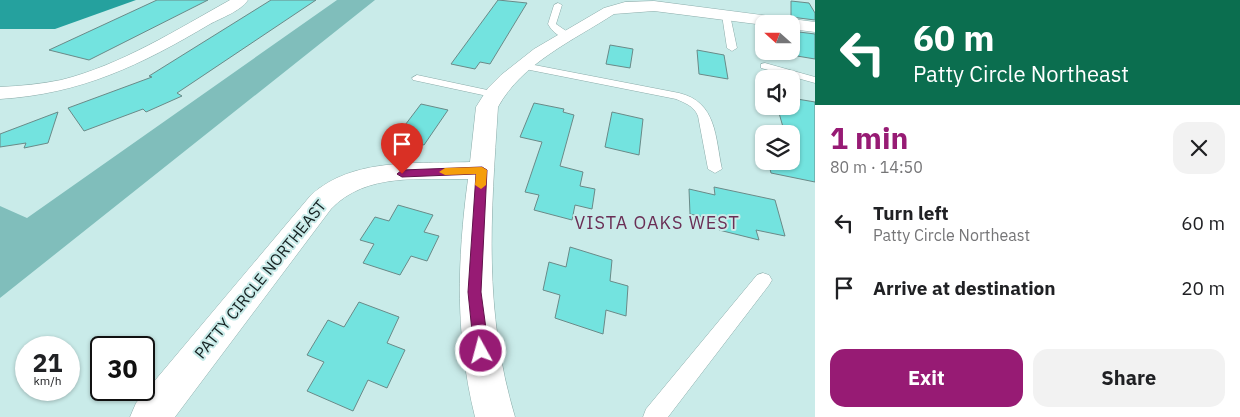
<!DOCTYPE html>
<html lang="en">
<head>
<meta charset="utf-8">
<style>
	body { margin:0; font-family:"IBM Plex Sans",sans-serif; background:#f2f2f2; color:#202124; height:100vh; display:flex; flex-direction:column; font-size:19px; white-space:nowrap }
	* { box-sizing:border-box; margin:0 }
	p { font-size:16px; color:#757577 }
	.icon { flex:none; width:28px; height:28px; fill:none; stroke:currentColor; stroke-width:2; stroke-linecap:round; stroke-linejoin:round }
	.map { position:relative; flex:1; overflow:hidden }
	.panel { display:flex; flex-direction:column; background:#fff; width:425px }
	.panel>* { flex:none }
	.banner { background:#0b6e4f; color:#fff; overflow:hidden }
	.needle { width:32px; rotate:291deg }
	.controls { position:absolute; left:755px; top:15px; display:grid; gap:10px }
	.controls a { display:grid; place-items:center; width:45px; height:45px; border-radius:10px; background:#fff; box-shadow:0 1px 4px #0004; font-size:25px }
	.speed { position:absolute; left:15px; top:336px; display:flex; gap:10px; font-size:25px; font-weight:700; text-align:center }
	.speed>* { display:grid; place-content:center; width:65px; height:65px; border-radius:50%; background:#fff; box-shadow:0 1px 4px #0004; line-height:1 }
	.speed small { font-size:12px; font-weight:400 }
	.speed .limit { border:2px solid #111; border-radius:8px; background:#fff; color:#111 }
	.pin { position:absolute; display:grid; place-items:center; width:42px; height:42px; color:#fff; margin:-51px -21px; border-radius:50% 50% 50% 0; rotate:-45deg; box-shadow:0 0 5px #0007 }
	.pin .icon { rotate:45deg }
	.me { position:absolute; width:55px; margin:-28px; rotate:353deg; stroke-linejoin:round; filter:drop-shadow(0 0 4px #0008) }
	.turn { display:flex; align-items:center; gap:18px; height:105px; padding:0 15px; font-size:22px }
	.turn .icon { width:65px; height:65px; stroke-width:2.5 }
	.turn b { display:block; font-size:35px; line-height:42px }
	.round { display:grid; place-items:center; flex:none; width:52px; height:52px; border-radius:15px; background:#f2f2f2 }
	.overview { display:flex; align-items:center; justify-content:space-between; height:85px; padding:0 15px }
	h1 { font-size:30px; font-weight:700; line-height:38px; color:#971b74 }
	.button { display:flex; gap:10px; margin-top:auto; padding:10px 15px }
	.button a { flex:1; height:58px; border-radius:15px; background:#971b74; color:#fff; font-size:20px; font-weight:700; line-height:58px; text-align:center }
	.button a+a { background:#f2f2f2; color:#202124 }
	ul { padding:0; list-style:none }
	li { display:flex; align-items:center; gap:15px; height:65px; padding:0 15px }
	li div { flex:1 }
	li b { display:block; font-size:19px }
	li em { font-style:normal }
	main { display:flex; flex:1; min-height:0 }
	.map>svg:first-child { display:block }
	.green { fill:#80bebb }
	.water { fill:#25a19e }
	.building { fill:#73e3df; stroke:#6a8a88 }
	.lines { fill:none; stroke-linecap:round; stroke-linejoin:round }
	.lane-casing { stroke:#8bacaa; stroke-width:1 }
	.street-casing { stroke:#8bacaa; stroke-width:1 }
	.lane { fill:#fff; fill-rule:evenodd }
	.street { fill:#fff; fill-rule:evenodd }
	.route { fill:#971b74; stroke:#62124b }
	.slow { fill:#f59e0b }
	.labels { text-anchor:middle; stroke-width:4; stroke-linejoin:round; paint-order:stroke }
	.street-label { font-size:16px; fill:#152121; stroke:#c9ebe9 }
	.neighbourhood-label { font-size:18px; letter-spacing:1px; fill:#6a2e55; stroke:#c9ebe9 }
</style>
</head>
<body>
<main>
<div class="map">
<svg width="815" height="417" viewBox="0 0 815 417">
	<rect width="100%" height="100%" fill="#c9ebe9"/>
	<path class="green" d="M337,0H375L0,298V206L27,218Z"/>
	<path class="water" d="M0,0H136L55,29H0Z"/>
	<path class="building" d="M157,0H208L89,60L49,50Z
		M271,0H316L177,93L182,96L146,112L143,109L84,131L68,108L152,77L149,76Z
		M498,0L527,3L490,64L480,62L475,69L451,64Z
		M791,1L809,3L815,13V20L791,17Z
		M791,31L815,34V59L791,55Z
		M610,45L633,49L630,68L606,64Z
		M697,50L724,55L728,79L699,74Z
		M791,98L815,102V182L771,173L768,161H791V134H785L777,106H791Z
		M534,103L564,109L563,112L574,115L560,166L583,172L580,186L595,189L592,209L575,205L572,220L534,210L539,195L525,192L542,142L520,137Z
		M421,104L448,110L424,145L396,137Z
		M58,112L48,143L24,148L26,143L0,147V134Z
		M612,112L643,119L639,155L605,147Z
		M714,187L775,200L785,236L756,230L759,240L719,230L718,220L690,214L689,189L715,195Z
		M398,205L433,215L424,232L439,236L427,261L411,256L400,275L363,263L374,244L360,240L375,217L389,221Z
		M570,247L612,260L610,281L628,286L626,316L606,310L603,334L555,318L560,295L543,290L549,262L566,267Z
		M359,302L399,317L387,343L405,350L387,388L368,380L353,411L307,391L324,362L307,355L328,320L344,327Z"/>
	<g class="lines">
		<g class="lane-casing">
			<path id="lane" d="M558,3L562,5L556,24L572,35V39C562,40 552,32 548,24L554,5Z
				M726,12L730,15L737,48L732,51L727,48L722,15Z
				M524,63L679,93C717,102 715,137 722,169L715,173L708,169L698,116C694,106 685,103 676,99L520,68V64Z
				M765,63L815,77V83L761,68V64Z
				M417,75L492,91L498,94L492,97L413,80L412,78Z
				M763,273L769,275L772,280L769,285L668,417H643L646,409L757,275Z"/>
		</g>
		<g class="street-casing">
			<path id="street" d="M230,0H248C241,11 221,18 210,24C141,65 81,94 0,99V87C21,86 41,84 61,80C121,65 176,30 230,0Z
				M654,1L815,22V32L791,29V24L764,25L654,11L614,14C574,40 522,63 498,107C491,217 483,309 515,417H475C455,336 457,261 468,179C421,180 366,172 331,209L175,417H130L136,403L311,195C353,157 417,164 470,162L476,107L488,88L501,75L534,49L604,8L625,2Z"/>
		</g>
		<use href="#lane" class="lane"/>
		<use href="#street" class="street"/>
	</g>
	<path class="route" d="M482,167L487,170L481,292L489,351L486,356L481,358L476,356L474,351L468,292L476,174L402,177L397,174L402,170Z"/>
	<path class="slow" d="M482,167L487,170L486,185L481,189L475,185L476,174L445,175L439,172L445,168Z"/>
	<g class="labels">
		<g class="street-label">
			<text transform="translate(260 279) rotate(-51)" y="6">PATTY CIRCLE NORTHEAST</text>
		</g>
		<g class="neighbourhood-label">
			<text x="657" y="229">VISTA OAKS WEST</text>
		</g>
	</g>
</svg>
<div class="controls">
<a><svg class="needle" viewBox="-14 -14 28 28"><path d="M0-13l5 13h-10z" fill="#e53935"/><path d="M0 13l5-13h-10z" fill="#757577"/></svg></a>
<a><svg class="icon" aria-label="sound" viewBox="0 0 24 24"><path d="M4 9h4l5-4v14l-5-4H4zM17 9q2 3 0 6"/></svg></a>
<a><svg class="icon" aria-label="layers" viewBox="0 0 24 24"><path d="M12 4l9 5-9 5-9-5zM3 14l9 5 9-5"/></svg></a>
</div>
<div class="speed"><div>21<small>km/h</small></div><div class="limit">30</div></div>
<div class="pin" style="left:402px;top:174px;background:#d93025"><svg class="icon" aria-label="arrive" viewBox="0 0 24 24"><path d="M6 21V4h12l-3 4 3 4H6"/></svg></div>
<svg class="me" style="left:481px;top:351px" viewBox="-20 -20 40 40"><circle r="17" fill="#971b74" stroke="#fff" stroke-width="3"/><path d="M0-11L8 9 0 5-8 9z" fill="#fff"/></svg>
</div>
<section class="panel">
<div class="banner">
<div class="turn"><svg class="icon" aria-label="left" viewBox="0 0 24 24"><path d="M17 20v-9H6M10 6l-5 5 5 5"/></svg><div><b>60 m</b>Patty Circle Northeast</div></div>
</div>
<div class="overview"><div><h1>1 min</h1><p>80 m · 14:50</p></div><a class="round"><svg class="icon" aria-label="close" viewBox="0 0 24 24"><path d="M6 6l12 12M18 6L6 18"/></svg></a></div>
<ul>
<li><svg class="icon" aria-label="left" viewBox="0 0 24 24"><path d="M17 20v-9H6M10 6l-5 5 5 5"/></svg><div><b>Turn left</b><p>Patty Circle Northeast</p></div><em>60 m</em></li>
<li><svg class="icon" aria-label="arrive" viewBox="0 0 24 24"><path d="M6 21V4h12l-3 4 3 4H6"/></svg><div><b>Arrive at destination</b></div><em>20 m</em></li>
</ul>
<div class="button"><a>Exit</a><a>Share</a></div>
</section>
</main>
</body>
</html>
